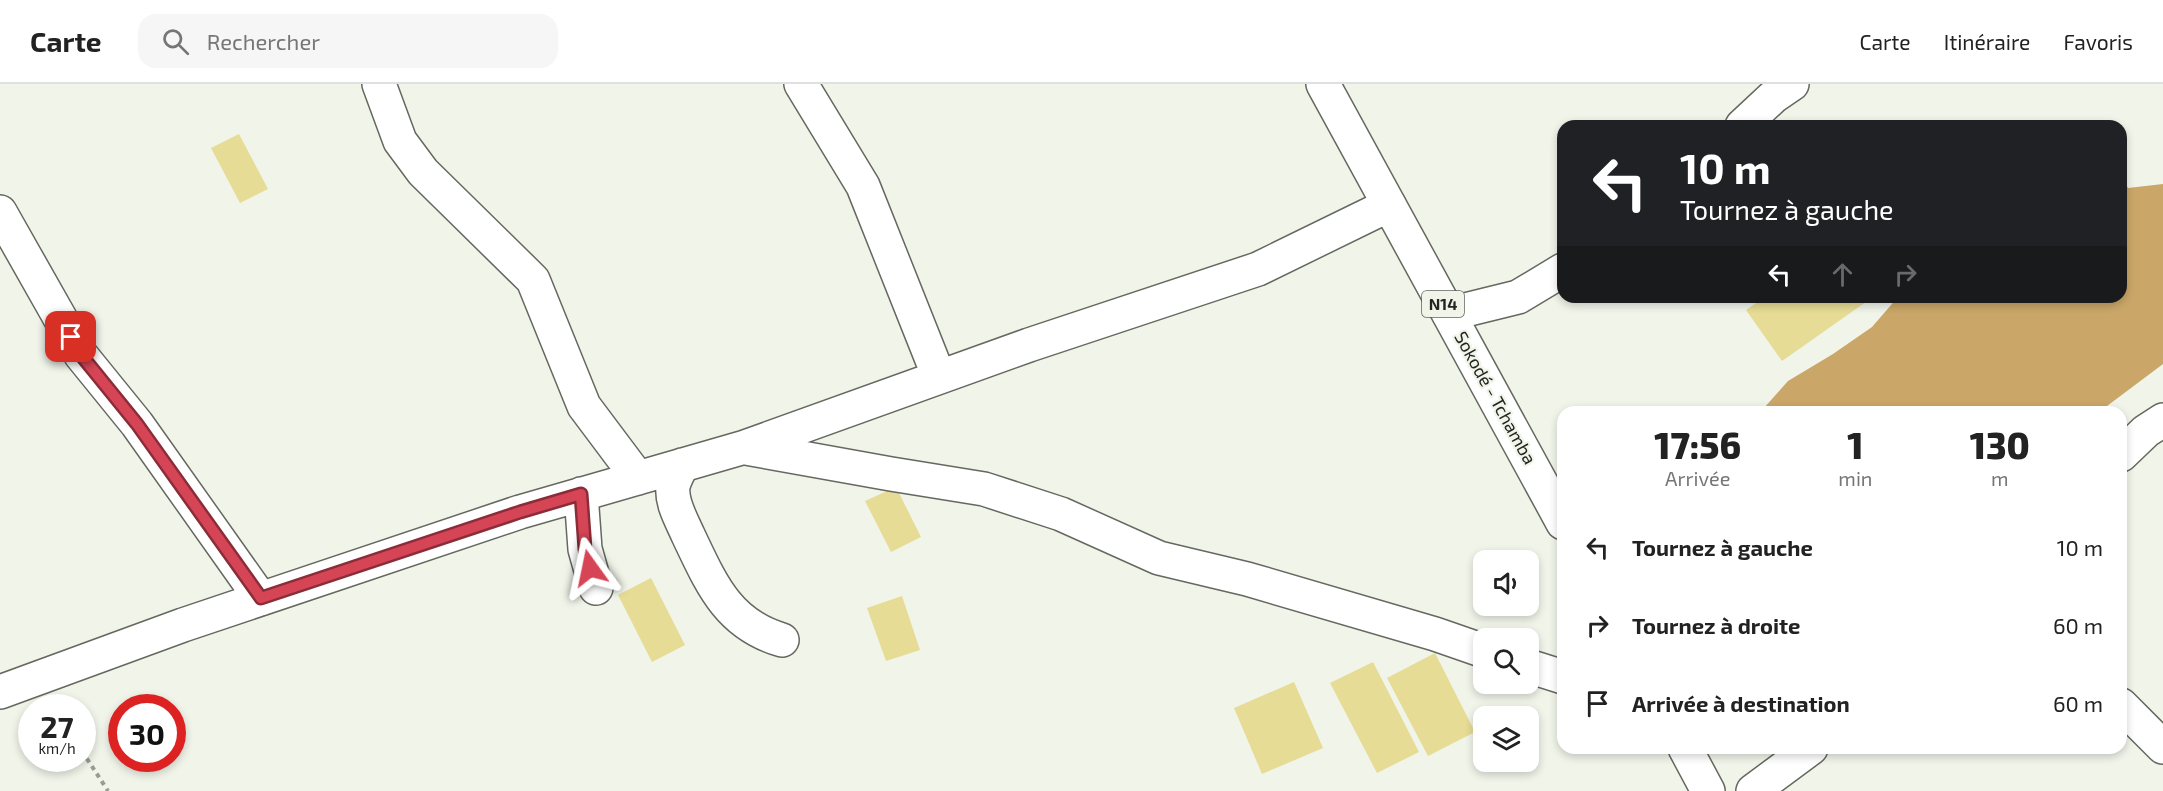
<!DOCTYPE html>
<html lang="fr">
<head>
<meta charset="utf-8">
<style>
	body { margin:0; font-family:"Exo 2",sans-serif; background:#f6f6f6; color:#222; height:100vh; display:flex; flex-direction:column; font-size:22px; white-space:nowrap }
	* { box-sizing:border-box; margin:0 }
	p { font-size:20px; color:#767676 }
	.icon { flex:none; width:33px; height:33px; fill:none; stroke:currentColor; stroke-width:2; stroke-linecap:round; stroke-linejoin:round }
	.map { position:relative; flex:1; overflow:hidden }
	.side { position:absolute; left:1557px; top:322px; width:570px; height:348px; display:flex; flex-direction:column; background:#fff; border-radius:18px; box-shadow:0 3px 9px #0003 }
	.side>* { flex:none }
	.banner { position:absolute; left:1557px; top:36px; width:570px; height:183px; border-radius:18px; box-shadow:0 3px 9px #0003; background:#202124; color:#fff; overflow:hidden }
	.controls { position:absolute; left:1473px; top:466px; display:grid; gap:12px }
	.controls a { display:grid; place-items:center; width:66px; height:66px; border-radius:12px; background:#fff; box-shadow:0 3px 9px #0003; font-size:30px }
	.speed { position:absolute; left:18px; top:610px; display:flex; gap:12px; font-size:30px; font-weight:700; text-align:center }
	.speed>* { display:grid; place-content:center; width:78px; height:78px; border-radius:50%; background:#fff; box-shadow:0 3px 9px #0003; line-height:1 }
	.speed small { font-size:15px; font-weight:400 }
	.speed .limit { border:9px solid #d22; background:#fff; color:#111 }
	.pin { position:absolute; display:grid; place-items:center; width:51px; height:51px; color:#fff; margin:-26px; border-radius:12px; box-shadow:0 3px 9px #0006 }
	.me { position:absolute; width:66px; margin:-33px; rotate:348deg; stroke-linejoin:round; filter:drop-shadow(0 0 4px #0008) }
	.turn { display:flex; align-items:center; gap:21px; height:126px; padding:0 24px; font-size:27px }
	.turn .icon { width:78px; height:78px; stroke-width:2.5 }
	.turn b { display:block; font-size:42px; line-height:51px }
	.lanes { display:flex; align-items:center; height:57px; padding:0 24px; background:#0003; justify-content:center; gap:30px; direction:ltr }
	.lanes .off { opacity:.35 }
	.eta { display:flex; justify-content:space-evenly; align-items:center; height:102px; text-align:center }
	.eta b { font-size:36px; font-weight:800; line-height:42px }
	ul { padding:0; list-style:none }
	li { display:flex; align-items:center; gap:18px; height:78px; padding:0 24px }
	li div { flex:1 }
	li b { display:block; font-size:22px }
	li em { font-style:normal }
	header { display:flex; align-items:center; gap:36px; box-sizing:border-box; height:84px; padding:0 30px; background:#fff; border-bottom:2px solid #e0e0e0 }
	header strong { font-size:28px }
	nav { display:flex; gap:33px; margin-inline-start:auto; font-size:21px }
	.search { width:420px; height:54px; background:#f6f6f6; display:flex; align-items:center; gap:15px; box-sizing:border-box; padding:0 21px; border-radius:18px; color:#767676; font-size:22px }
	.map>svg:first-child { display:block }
	.forest { fill:#caa668 }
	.building { fill:#e6dc95 }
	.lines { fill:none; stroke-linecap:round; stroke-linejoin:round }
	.minor-casing { stroke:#65685f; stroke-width:36 }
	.primary-casing { stroke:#65685f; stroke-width:36 }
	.path { stroke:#999c94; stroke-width:4; stroke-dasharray:4.5 4.5; stroke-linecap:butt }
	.minor { stroke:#fff; stroke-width:33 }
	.primary { stroke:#fff; stroke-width:33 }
	.route-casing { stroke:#8b2d38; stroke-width:15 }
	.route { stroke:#d64556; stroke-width:10 }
	.labels { text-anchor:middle; stroke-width:4.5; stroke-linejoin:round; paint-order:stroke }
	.shield { fill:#f0f4e9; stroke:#60635d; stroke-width:1.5 }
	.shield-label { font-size:16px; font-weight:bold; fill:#232521 }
	.street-label { font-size:18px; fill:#232521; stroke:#f0f4e9 }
</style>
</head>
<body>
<header>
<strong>Carte</strong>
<div class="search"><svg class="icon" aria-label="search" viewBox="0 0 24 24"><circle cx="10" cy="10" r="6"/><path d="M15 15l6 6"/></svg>Rechercher</div>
<nav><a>Carte</a><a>Itinéraire</a><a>Favoris</a></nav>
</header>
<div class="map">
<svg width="2163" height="707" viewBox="0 0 2163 707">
	<rect width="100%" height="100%" fill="#f0f4e9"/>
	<path class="forest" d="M2121,93L2128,104L2163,100V280L2099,328H1755L1764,324L1788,297L1833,270L1872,243L1898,213H2121Z"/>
	<path class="building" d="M239,50L268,105L240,119L211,64Z
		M1765,213H1873L1782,277L1746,226Z
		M896,403L921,453L891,468L865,417Z
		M651,494L685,561L652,578L618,511Z
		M902,512L920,566L886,577L867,524Z
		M1435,569L1475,648L1428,672L1387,594Z
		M1373,578L1419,668L1377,689L1330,599Z
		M1294,598L1323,664L1262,690L1234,624Z"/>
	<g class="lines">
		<g class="minor-casing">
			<path id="minor" d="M379,0L400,57L423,88L533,196L584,322L638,394
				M801,0L863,102L939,293
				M1742,42L1773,13L1792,0
				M0,128L81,271L137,340L261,515
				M1449,230L1518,213L1563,186
				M746,364L891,390L984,405L1061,430L1159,474L1247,495L1435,550L1484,567
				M2121,371L2146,347L2163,336
				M682,381C679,388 674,396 673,403C671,419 682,437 688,451C711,499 727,540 782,556
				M581,410L585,465L596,504
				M1528,582L1563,593
				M0,608L183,541L520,428L745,363L1029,261L1258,185L1389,121
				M2121,621L2163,663
				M1753,707L1811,664"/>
		</g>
		<g class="primary-casing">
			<path id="primary" d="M1323,0L1563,439
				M1685,664L1708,707"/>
		</g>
		<path class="path" d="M82,667L108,707"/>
		<use href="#minor" class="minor"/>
		<use href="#primary" class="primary"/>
	</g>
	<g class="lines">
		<g class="route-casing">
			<path id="route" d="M71,253L81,271L137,340L261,514L520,428L581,410L585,465L590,484"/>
		</g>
		<use href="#route" class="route"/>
	</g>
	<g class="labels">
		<rect class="shield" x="1422" y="207" width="42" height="26" rx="4.5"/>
		<g class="shield-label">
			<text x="1443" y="226">N14</text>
		</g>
		<g class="street-label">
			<text transform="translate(1495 314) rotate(61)" y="6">Sokodé - Tchamba</text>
		</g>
	</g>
</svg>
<div class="controls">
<a><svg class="icon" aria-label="sound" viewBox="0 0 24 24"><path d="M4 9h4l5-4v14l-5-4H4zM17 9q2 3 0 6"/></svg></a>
<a><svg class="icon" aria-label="search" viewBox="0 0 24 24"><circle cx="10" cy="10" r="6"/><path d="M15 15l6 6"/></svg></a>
<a><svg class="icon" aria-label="layers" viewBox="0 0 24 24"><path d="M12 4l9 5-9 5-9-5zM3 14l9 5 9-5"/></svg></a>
</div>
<div class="speed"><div>27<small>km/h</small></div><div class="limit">30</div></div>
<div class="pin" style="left:71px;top:253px;background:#d93025"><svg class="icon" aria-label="arrive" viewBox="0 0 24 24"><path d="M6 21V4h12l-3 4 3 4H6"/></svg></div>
<svg class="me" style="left:590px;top:484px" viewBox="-20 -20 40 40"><path d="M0-17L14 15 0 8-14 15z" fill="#d64556" stroke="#fff" stroke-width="4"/></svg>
<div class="banner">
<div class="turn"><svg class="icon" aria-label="left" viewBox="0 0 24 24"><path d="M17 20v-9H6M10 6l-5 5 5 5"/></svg><div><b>10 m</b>Tournez à gauche</div></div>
<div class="lanes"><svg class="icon" aria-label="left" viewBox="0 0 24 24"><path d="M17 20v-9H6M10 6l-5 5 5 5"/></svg><svg class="icon off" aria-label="ahead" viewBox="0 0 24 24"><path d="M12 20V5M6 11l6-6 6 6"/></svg><svg class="icon off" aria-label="right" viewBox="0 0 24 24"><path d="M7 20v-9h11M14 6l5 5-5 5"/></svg></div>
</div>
<section class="side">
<div class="eta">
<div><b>17:56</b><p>Arrivée</p></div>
<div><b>1</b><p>min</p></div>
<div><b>130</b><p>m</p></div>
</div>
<ul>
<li><svg class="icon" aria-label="left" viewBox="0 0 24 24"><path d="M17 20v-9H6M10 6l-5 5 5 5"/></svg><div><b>Tournez à gauche</b></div><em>10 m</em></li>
<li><svg class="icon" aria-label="right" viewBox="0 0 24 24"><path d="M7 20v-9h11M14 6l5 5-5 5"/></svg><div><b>Tournez à droite</b></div><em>60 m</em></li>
<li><svg class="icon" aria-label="arrive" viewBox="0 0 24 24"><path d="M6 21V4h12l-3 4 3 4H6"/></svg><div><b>Arrivée à destination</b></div><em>60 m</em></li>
</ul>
</section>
</div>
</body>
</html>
